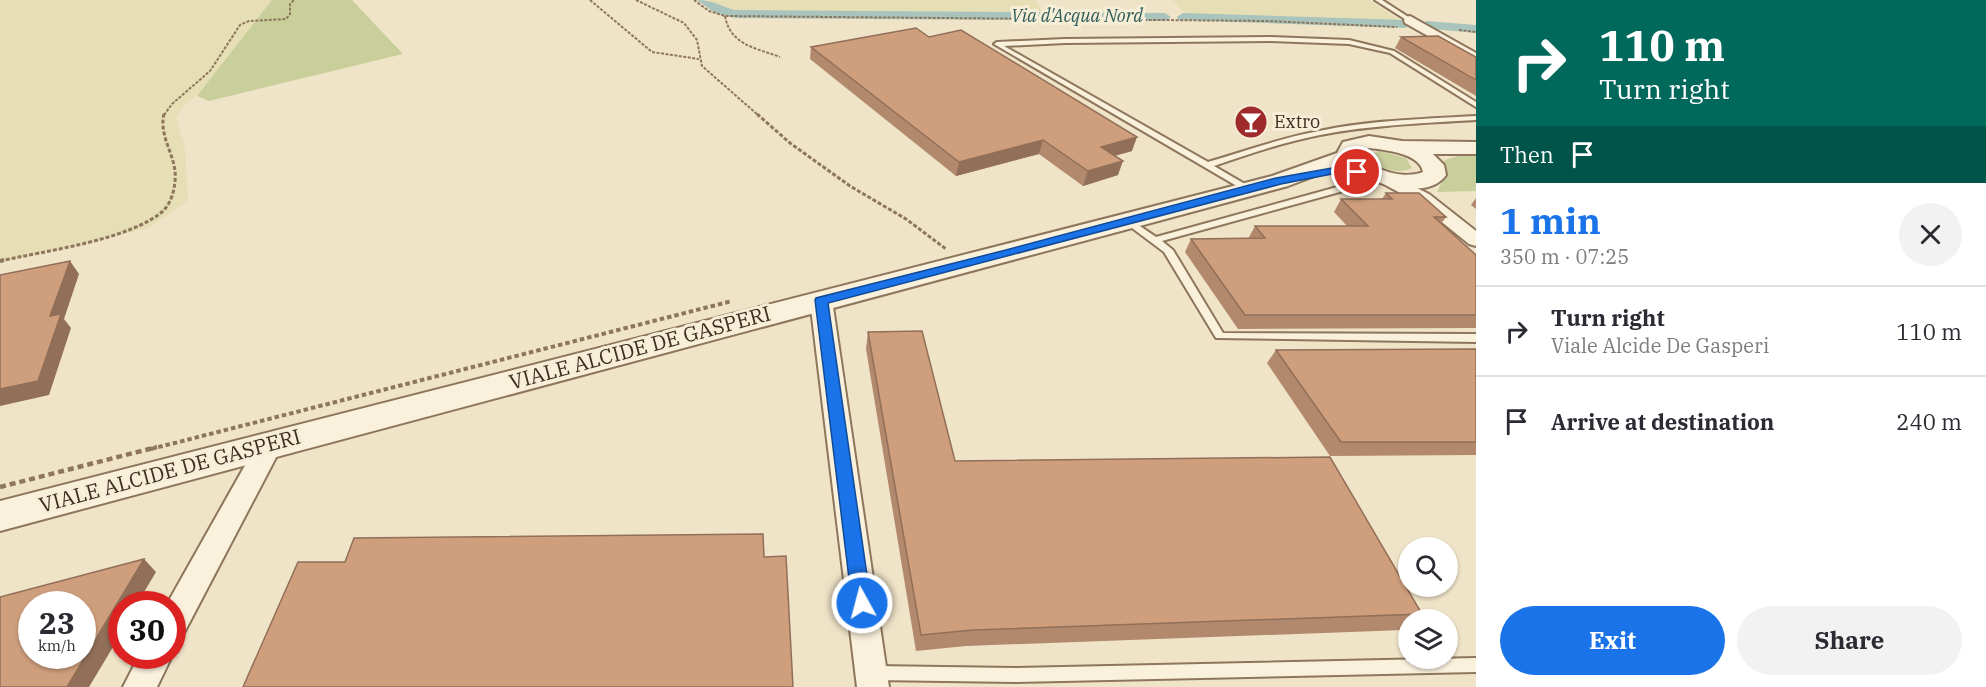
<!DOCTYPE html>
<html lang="en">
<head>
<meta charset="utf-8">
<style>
	body { margin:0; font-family:"IBM Plex Serif",serif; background:#f2f2f3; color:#2b2b33; height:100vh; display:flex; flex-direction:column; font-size:22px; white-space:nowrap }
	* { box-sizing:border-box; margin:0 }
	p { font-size:20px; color:#7c7c81 }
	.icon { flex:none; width:33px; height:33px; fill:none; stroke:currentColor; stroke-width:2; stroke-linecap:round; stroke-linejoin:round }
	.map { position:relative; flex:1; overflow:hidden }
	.panel { display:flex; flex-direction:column; background:#fff; width:510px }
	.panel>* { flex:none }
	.top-card { background:#00695c; color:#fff; overflow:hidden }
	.buttons { position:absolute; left:1398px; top:537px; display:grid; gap:12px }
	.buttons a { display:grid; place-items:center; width:60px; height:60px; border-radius:50%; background:#fff; box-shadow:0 2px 4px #0004; font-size:30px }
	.speed { position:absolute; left:18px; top:591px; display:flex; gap:12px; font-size:30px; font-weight:700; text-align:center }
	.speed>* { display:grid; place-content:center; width:78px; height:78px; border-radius:50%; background:#fff; box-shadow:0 2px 4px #0004; line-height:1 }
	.speed small { font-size:15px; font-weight:400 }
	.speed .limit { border:9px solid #d22; background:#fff; color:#111 }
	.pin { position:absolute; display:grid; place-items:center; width:51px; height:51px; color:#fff; margin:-26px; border:3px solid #fff; border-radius:50%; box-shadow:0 2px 6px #0007 }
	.me { position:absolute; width:66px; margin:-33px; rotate:353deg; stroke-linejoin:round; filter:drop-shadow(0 0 4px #0008) }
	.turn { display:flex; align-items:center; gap:21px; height:126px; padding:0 24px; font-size:27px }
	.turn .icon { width:78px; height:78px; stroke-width:2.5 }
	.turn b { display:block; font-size:42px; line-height:51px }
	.then { display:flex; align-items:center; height:57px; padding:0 24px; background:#0003; gap:12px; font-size:22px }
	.round { display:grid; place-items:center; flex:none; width:63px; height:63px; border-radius:32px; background:#f2f2f3 }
	.overview { display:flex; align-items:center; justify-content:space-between; height:102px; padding:0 24px }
	h1 { font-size:36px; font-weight:800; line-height:45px; color:#1a73e8 }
	.action { display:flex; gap:12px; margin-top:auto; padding:12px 24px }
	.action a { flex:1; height:69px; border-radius:36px; background:#1a73e8; color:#fff; font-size:24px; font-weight:800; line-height:69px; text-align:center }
	.action a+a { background:#f2f2f3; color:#2b2b33 }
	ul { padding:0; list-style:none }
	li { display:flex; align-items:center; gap:18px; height:90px; padding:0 24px; border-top:2px solid #e1e1e2 }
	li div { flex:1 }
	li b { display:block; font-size:22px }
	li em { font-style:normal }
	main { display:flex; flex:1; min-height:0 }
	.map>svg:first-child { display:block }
	.farmland { fill:#e6deb5 }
	.green { fill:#c9cf9b }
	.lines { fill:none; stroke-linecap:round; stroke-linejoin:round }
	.canal { fill:#a9c4bc; fill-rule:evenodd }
	.service-casing { stroke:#8d765c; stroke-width:4 }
	.minor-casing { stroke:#8d765c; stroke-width:4 }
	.tertiary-casing { stroke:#8d765c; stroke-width:4 }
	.path-far3 { stroke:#8d765c; stroke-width:2; stroke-dasharray:3 1.5; stroke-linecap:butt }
	.path-far2 { stroke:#8d765c; stroke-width:3; stroke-dasharray:4 2; stroke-linecap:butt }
	.path-far1 { stroke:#8d765c; stroke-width:4; stroke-dasharray:4.5 3; stroke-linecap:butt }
	.path { stroke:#8d765c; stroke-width:4.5; stroke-dasharray:6 4; stroke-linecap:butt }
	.service { fill:#faf1dc; fill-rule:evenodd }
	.minor { fill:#faf1dc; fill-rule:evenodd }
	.tertiary { fill:#faf1dc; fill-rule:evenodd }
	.wall { fill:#b2896c }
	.shaded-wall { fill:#916f58 }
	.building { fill:#cf9f7d; stroke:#916f58; stroke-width:1.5; fill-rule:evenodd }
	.route { fill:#1a73e8; stroke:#114b97; stroke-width:1.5 }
	.labels { text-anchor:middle; stroke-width:6; stroke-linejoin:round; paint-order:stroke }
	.far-water-label { font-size:18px; font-style:italic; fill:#2f5d5a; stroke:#f7eed8 }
	.far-poi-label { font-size:18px; fill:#3d2e20; stroke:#f7eed8; text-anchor:start }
	.street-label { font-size:21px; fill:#3d2e20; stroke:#f7eed8 }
</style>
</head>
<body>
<main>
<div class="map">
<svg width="1476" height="687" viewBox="0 0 1476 687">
	<rect width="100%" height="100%" fill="#f0e4c8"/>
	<path class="farmland" d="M0,0H272L207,86L184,106L176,117L185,148L188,201L148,228L0,263Z
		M709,0H1035L1042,12L736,11L724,9Z
		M1172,0H1369L1401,21L1188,16Z"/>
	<path class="green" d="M272,0H352L403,54L209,101L197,96Z
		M1379,151L1406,158L1412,168C1399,175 1374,169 1368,155Z
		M1476,155V191L1437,192L1445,175L1442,165L1445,160L1458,156Z"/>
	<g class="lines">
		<path class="canal" d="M697,0C714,0 719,6 735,10L1165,13L1171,17L1165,21L735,18L715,13Z
			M1183,13L1405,20L1411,24L1405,28L1178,20L1177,17Z
			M1427,21L1476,25V33L1422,28L1420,25Z"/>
		<g class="service-casing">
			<path id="service" d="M1375,0H1382L1413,20L1408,21Z
				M1271,37L1349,40L1394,51L1476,102V107L1390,53L1349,44L1271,41L1065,43L1004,46L1208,162C1245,151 1281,138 1319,131C1371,120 1424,119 1476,116V120C1424,123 1371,125 1320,135C1284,142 1249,154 1214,166L1250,187V191L1247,192L994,44L997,42L1065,39Z
				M1359,181H1365L1366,183L1365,185L1162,241L1173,250L1223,333L1476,334V342L1216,338L1164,252L1124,222L1125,220H1131L1156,237Z
				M1476,658V672L1015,682L874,680L869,678L866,673L869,668L874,666L1015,668Z"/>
		</g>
		<g class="minor-casing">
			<path id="minor" d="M1410,16L1476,53V63L1405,23L1404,20L1405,17Z
				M1384,172L1429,194L1476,231V246L1469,244L1417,202L1378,181L1375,177L1378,173Z
				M821,293L828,295L832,300L889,687H857L810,300L814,295Z
				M270,434L279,437L283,444L183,635L172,639V604H167L261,437Z
				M139,656H172L157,687H123Z"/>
		</g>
		<g class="tertiary-casing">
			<path id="tertiary" d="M1369,136L1402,141L1476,142V154H1433L1444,165L1446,175C1427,203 1365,182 1344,165L1288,186L1136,227L0,531V501L1272,176L1337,153L1343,142ZM1369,148C1385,150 1420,153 1423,172C1404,180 1368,170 1358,151Z"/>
		</g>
		<path class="path-far3" d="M590,0L652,52L699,59
			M636,0L684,23L697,40L702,66L758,115
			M694,0L709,11L725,16L1267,21L1397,27
			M725,16C730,45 756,48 780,57
			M1459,30L1476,32
			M164,115L172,104L210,71L240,25L249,21L286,19L290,14V4L294,0"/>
		<path class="path-far2" d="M757,114L790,143L850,186L906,219L946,249
			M0,261C44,251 130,240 163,211C171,203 174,192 175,181C178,158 158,137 164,114"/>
		<path class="path-far1" d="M0,261L4,260
			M151,449L732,301"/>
		<path class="path" d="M0,487L157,447"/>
		<use href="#service" class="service"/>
		<use href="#minor" class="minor"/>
		<use href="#tertiary" class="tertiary"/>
	</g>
	<path class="wall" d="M929,37L1132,151L1114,156L1118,175L1083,186L1039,154L956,176L810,59L811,47Z
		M1401,37L1476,57V96L1395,48Z
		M1386,193L1446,217L1441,224L1476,255V328L1238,329L1185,252L1191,239H1248L1255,226H1347L1334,212L1341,199H1382Z
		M1476,198V209L1471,205Z
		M868,332L955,461L1422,614L1416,620H1408V626L1404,630L966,646L916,651L866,349Z
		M1476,349V455L1330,456L1267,363L1276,350Z"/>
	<path class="shaded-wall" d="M1137,137L1132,151L1096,161L1101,147Z
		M1043,140L1039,154L956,176L959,162Z
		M1123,161L1118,175L1083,186L1088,171Z
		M70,261L79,274L64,319L71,328L49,395L0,406V389L50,316Z
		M144,559L156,572L137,604H122V632L89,687H67Z"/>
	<path class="building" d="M916,28L929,37L961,30L1137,137L1101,147L1123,161L1088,171L1043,140L959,162L811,47Z
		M1438,36L1476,57V80L1401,37Z
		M1386,193H1419L1446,217H1434L1476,255V315H1245L1191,239L1265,238L1255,226H1368L1341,199H1392Z
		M70,261L50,316L61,314L38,381L0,389V275Z
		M922,331L955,461L1330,457L1422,614L973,630L921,635L868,332Z
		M1476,349V442H1341L1276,350Z
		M763,534L764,557L786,556L793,687H243L298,562H345L354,538Z
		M144,559L67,687H0V597ZM32,604H82V656H32Z"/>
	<path class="route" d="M1332,168L1357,169L1362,172L1357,175L1332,174L1281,184L828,303L871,603L868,609L862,611L855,609L852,603L815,300L816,298L1002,251L1276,178Z"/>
	<defs>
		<g id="bar-disc" transform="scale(1.725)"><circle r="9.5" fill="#9e2a2b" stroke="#f7eed8"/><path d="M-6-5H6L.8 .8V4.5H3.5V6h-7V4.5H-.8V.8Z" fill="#fff"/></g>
	</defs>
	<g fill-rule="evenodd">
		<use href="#bar-disc" x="1251" y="122"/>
	</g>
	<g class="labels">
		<g class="far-water-label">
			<text x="1077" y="22">Via d'Acqua Nord</text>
		</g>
		<g class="far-poi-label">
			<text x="1274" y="128">Extro</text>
		</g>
		<g class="street-label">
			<text transform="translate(640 348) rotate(-15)" y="7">VIALE ALCIDE DE GASPERI</text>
			<text transform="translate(170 471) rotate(-15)" y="7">VIALE ALCIDE DE GASPERI</text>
		</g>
	</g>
</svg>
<div class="buttons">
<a><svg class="icon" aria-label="search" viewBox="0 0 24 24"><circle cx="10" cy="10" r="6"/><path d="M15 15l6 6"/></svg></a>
<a><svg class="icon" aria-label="layers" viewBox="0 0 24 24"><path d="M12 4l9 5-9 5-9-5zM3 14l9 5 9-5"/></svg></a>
</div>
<div class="speed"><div>23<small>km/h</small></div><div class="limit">30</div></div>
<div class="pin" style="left:1357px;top:172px;background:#d93025"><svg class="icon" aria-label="arrive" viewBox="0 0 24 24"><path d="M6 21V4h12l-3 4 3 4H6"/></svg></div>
<svg class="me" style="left:862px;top:603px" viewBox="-20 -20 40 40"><circle r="17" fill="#1a73e8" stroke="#fff" stroke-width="3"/><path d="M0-11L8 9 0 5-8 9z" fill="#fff"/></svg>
</div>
<section class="panel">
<div class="top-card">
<div class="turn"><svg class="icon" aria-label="right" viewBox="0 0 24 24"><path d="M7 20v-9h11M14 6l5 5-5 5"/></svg><div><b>110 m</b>Turn right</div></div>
<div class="then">Then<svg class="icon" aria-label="arrive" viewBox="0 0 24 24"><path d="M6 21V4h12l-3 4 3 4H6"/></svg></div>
</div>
<div class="overview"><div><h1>1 min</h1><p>350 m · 07:25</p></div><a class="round"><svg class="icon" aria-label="close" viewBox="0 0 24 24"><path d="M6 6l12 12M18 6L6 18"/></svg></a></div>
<ul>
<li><svg class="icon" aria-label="right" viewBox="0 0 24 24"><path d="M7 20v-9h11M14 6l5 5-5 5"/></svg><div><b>Turn right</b><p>Viale Alcide De Gasperi</p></div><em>110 m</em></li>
<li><svg class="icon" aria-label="arrive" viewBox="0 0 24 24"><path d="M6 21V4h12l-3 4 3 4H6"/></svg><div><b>Arrive at destination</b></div><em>240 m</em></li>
</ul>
<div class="action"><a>Exit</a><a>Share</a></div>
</section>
</main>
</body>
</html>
